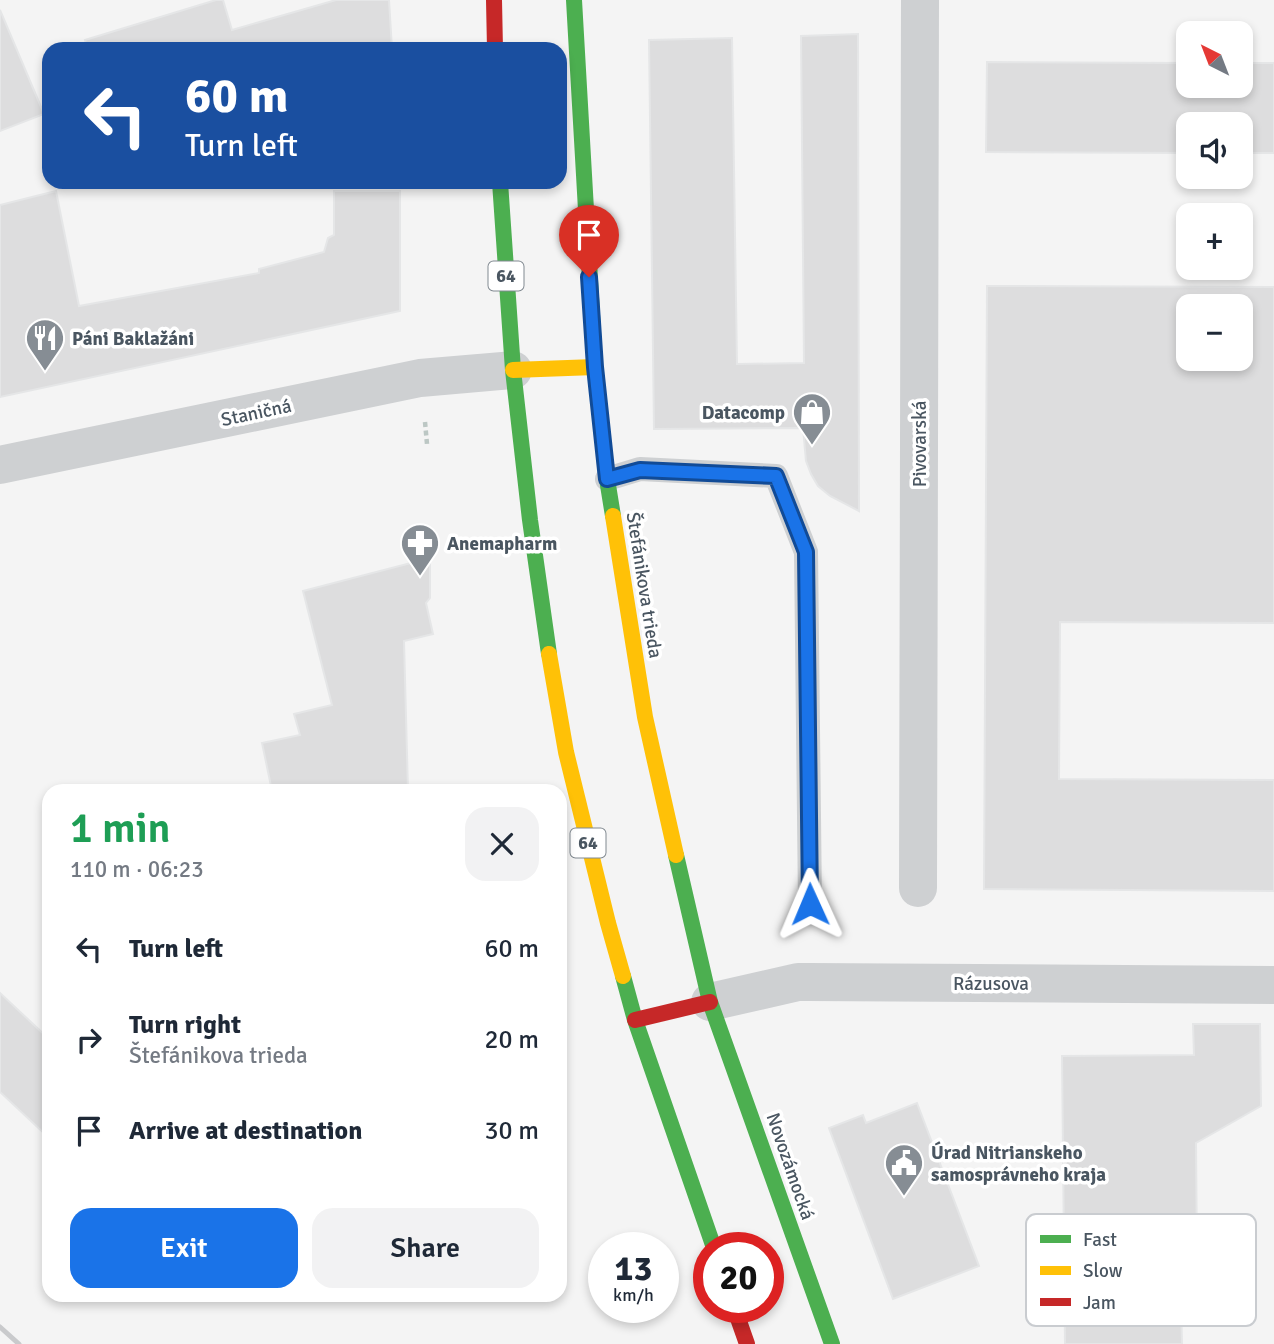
<!DOCTYPE html>
<html lang="en">
<head>
<meta charset="utf-8">
<style>
	body { margin:0; font-family:Signika,sans-serif; background:#f2f2f3; color:#1f2937; height:100vh; display:flex; flex-direction:column; font-size:26px; white-space:nowrap }
	* { box-sizing:border-box; margin:0 }
	p { font-size:23px; color:#747a83 }
	.icon { flex:none; width:38px; height:38px; fill:none; stroke:currentColor; stroke-width:2; stroke-linecap:round; stroke-linejoin:round }
	.map { position:relative; flex:1; overflow:hidden }
	.sheet { position:absolute; left:42px; top:784px; width:525px; height:518px; display:flex; flex-direction:column; background:#fff; border-radius:21px; box-shadow:0 4px 10px #0003 }
	.sheet>* { flex:none }
	.top-card { position:absolute; left:42px; top:42px; width:525px; height:147px; border-radius:21px; box-shadow:0 4px 10px #0003; background:#1a4fa0; color:#fff; overflow:hidden }
	.needle { width:46px; rotate:318deg }
	.fabs { position:absolute; left:1176px; top:21px; display:grid; gap:14px }
	.fabs a { display:grid; place-items:center; width:77px; height:77px; border-radius:14px; background:#fff; box-shadow:0 4px 10px #0003; font-size:35px }
	.speed { position:absolute; left:588px; top:1232px; display:flex; gap:14px; font-size:35px; font-weight:700; text-align:center }
	.speed>* { display:grid; place-content:center; width:91px; height:91px; border-radius:50%; background:#fff; box-shadow:0 4px 10px #0003; line-height:1 }
	.speed small { font-size:18px; font-weight:400 }
	.speed .limit { border:10px solid #d22; background:#fff; color:#111 }
	.pin { position:absolute; display:grid; place-items:center; width:60px; height:60px; color:#fff; margin:-72px -30px; border-radius:50% 50% 50% 0; rotate:-45deg; box-shadow:0 0 7px #0007 }
	.pin .icon { rotate:45deg }
	.me { position:absolute; width:77px; margin:-38px; rotate:359deg; stroke-linejoin:round; filter:drop-shadow(0 0 5px #0008) }
	.turn { display:flex; align-items:center; gap:24px; height:147px; padding:0 28px; font-size:32px }
	.turn .icon { width:91px; height:91px; stroke-width:2.5 }
	.turn b { display:block; font-size:49px; line-height:60px }
	.round { display:grid; place-items:center; flex:none; width:74px; height:74px; border-radius:21px; background:#f2f2f3 }
	.head { display:flex; align-items:center; justify-content:space-between; height:119px; padding:0 28px }
	h1 { font-size:42px; font-weight:600; line-height:52px; color:#1e9e55 }
	.cta { display:flex; gap:14px; margin-top:auto; padding:14px 28px }
	.cta a { flex:1; height:80px; border-radius:21px; background:#1a73e8; color:#fff; font-size:28px; font-weight:600; line-height:80px; text-align:center }
	.cta a+a { background:#f2f2f3; color:#1f2937 }
	ul { padding:0; list-style:none }
	li { display:flex; align-items:center; gap:21px; height:91px; padding:0 28px }
	li div { flex:1 }
	li b { display:block; font-size:26px }
	li em { font-style:normal }
	.map>svg:first-child { display:block }
	.building { fill:#ddddde; stroke:#e5e6e7; stroke-width:2; fill-rule:evenodd }
	.lines { fill:none; stroke-linecap:round; stroke-linejoin:round }
	.path { stroke:#bcc7c4; stroke-width:4.5; stroke-dasharray:5 3.5; stroke-linecap:butt }
	.lane { stroke:#ced0d2; stroke-width:24 }
	.street { stroke:#ced0d2; stroke-width:38 }
	.fast { stroke:#4caf50; stroke-width:16 }
	.slow { stroke:#ffc107; stroke-width:16 }
	.jam { stroke:#c62828; stroke-width:16 }
	.rail { stroke:#c9cacc; stroke-width:5 }
	.route-casing { stroke:#114b97; stroke-width:18 }
	.route { stroke:#1a73e8; stroke-width:12 }
	.labels { text-anchor:middle; stroke-width:7; stroke-linejoin:round; paint-order:stroke }
	.shield { fill:#fff; stroke:#808990; stroke-width:2 }
	.shield-label { font-size:18px; font-weight:bold; fill:#4a5661 }
	.poi-label { font-size:19px; font-weight:bold; fill:#4a5661; stroke:#fff; text-anchor:start }
	.street-label { font-size:19px; fill:#4a5661; stroke:#fff }
	.key { fill:#fff; stroke:#c9ccd0; stroke-width:2 }
	.key-label { font-size:19px; fill:#4a5661 }
</style>
</head>
<body>
<div class="map">
<svg width="1274" height="1344" viewBox="0 0 1274 1344">
	<rect width="100%" height="100%" fill="#f4f4f4"/>
	<path class="building" d="M216,0H223L232,30L336,0H389L392,49H87L85,40Z
		M0,10L44,114L0,131Z
		M858,34L859,511L830,496L818,486L811,474L806,461L803,428L654,429L649,40L732,38L737,364L804,363L801,36Z
		M987,62L1188,63V86H1241V63H1274V153H1241V124H1188V153L986,152Z
		M56,191L79,306L259,273V269L324,252L328,238L334,235V191H400V311L0,397V205Z
		M987,286L1274,287V623L1060,622L1059,779L1274,780V891L984,889ZM1188,306H1241V359H1188Z
		M430,558V598L426,603L433,634L404,641L408,791H272L262,743L300,735L294,714L332,705L303,591Z
		M0,993L49,1039V1138L0,1092Z
		M1193,1024H1260L1261,1106L1196,1143L1197,1257L1180,1256L1182,1344H1065L1062,1056L1194,1055Z
		M917,1103L979,1266L893,1299L829,1128L863,1115L866,1123Z"/>
	<g class="lines">
		<path class="path" d="M425,422L427,444"/>
		<path class="lane" d="M607,479L640,469L776,476L806,552L810,904"/>
		<path class="street" d="M0,465L420,378L513,370
			M918,888L920,0
			M710,1002L798,982H809L1274,985"/>
		<path class="fast" d="M574,0L595,367L607,479L613,516
			M500,182L513,370L530,520L549,654
			M676,855L710,1002L832,1344
			M623,976L635,1020L714,1248"/>
		<path class="slow" d="M513,370L595,367
			M613,516L645,717L676,855
			M549,654L566,752L608,923L623,976"/>
		<path class="jam" d="M494,0L495,49
			M635,1020L710,1002
			M734,1307L747,1344"/>
		<path class="rail" d="M0,1327L19,1344"/>
	</g>
	<g class="lines">
		<g class="route-casing">
			<path id="route" d="M589,277L595,367L607,479L640,470L776,476L806,552L810,904"/>
		</g>
		<use href="#route" class="route"/>
	</g>
	<defs>
		<g id="restaurant-pin" transform="scale(2.0125)"><path d="M0 17L-7.5 6A9.5 9.5 0 1 1 7.5 6Z" fill="#868d94" stroke="#fff"/><path d="M-5-6h1v4h1v-4h1v4h1v-4h1v5L-1.5 .5V6h-2V.5L-5-1ZM5-6V6H3V1.5H1.5Q1.5-4 5-6Z" fill="#fff"/></g>
		<g id="shop-pin" transform="scale(2.0125)"><path d="M0 17L-7.5 6A9.5 9.5 0 1 1 7.5 6Z" fill="#868d94" stroke="#fff"/><path d="M-5-2.5h2.3a2.7 3.5 0 0 1 5.4 0H5L5.5 6h-11ZM-1.5-2.5h3a1.5 2.3 0 0 0-3 0Z" fill="#fff"/></g>
		<g id="pharmacy-pin" transform="scale(2.0125)"><path d="M0 17L-7.5 6A9.5 9.5 0 1 1 7.5 6Z" fill="#868d94" stroke="#fff"/><path d="M-2-6h4v4h4v4h-4v4h-4v-4h-4v-4h4Z" fill="#fff"/></g>
		<g id="civic-pin" transform="scale(2.0125)"><path d="M0 17L-7.5 6A9.5 9.5 0 1 1 7.5 6Z" fill="#868d94" stroke="#fff"/><path d="M-.6-6.5H3V-4.5H.6V-3L4-1V1h2V6H-6V1h2V-1L-.6-3ZM-1.2 2.5V6h2.4V2.5Z" fill="#fff"/></g>
	</defs>
	<g fill-rule="evenodd">
		<use href="#restaurant-pin" x="45" y="338"/>
		<use href="#shop-pin" x="812" y="412"/>
		<use href="#pharmacy-pin" x="420" y="543"/>
		<use href="#civic-pin" x="904" y="1163"/>
	</g>
	<g class="labels">
		<g class="shield">
			<rect x="488.5" y="261.5" width="35" height="29" rx="5"/>
			<rect x="570.5" y="828.5" width="35" height="29" rx="5"/>
		</g>
		<g class="shield-label">
			<text x="506" y="282">64</text>
			<text x="588" y="849">64</text>
		</g>
		<g class="poi-label">
			<text x="72" y="345">Páni Baklažáni</text>
			<text x="785" y="419" text-anchor="end">Datacomp</text>
			<text x="447" y="550">Anemapharm</text>
			<text x="931" y="1159">Úrad Nitrianskeho<tspan x="931" dy="22">samosprávneho kraja</tspan></text>
		</g>
		<g class="street-label">
			<text transform="translate(256 412) rotate(-12)" y="7">Staničná</text>
			<text transform="translate(919 444) rotate(-90)" y="7">Pivovarská</text>
			<text transform="translate(645 585) rotate(81)" y="7">Štefánikova trieda</text>
			<text x="991" y="990">Rázusova</text>
			<text transform="translate(791 1166) rotate(71)" y="7">Novozámocká</text>
		</g>
	</g>
	<rect x="1026" y="1214" width="230" height="112" rx="10" class="key"/>
	<rect x="1040" y="1235" width="31" height="8" fill="#4caf50"/>
	<rect x="1040" y="1266" width="31" height="9" fill="#ffc107"/>
	<rect x="1040" y="1298" width="31" height="8" fill="#c62828"/>
	<g class="key-label">
		<text x="1083" y="1246">Fast</text>
		<text x="1083" y="1277">Slow</text>
		<text x="1083" y="1309">Jam</text>
	</g>
</svg>
<div class="fabs">
<a><svg class="needle" viewBox="-14 -14 28 28"><path d="M0-13l5 13h-10z" fill="#e53935"/><path d="M0 13l5-13h-10z" fill="#747a83"/></svg></a>
<a><svg class="icon" aria-label="sound" viewBox="0 0 24 24"><path d="M4 9h4l5-4v14l-5-4H4zM17 9q2 3 0 6"/></svg></a>
<a>+</a>
<a>−</a>
</div>
<div class="speed"><div>13<small>km/h</small></div><div class="limit">20</div></div>
<div class="pin" style="left:589px;top:277px;background:#d93025"><svg class="icon" aria-label="arrive" viewBox="0 0 24 24"><path d="M6 21V4h12l-3 4 3 4H6"/></svg></div>
<svg class="me" style="left:810px;top:904px" viewBox="-20 -20 40 40"><path d="M0-17L14 15 0 8-14 15z" fill="#1a73e8" stroke="#fff" stroke-width="4"/></svg>
<div class="top-card">
<div class="turn"><svg class="icon" aria-label="left" viewBox="0 0 24 24"><path d="M17 20v-9H6M10 6l-5 5 5 5"/></svg><div><b>60 m</b>Turn left</div></div>
</div>
<section class="sheet">
<div class="head"><div><h1>1 min</h1><p>110 m · 06:23</p></div><a class="round"><svg class="icon" aria-label="close" viewBox="0 0 24 24"><path d="M6 6l12 12M18 6L6 18"/></svg></a></div>
<ul>
<li><svg class="icon" aria-label="left" viewBox="0 0 24 24"><path d="M17 20v-9H6M10 6l-5 5 5 5"/></svg><div><b>Turn left</b></div><em>60 m</em></li>
<li><svg class="icon" aria-label="right" viewBox="0 0 24 24"><path d="M7 20v-9h11M14 6l5 5-5 5"/></svg><div><b>Turn right</b><p>Štefánikova trieda</p></div><em>20 m</em></li>
<li><svg class="icon" aria-label="arrive" viewBox="0 0 24 24"><path d="M6 21V4h12l-3 4 3 4H6"/></svg><div><b>Arrive at destination</b></div><em>30 m</em></li>
</ul>
<div class="cta"><a>Exit</a><a>Share</a></div>
</section>
</div>
</body>
</html>
